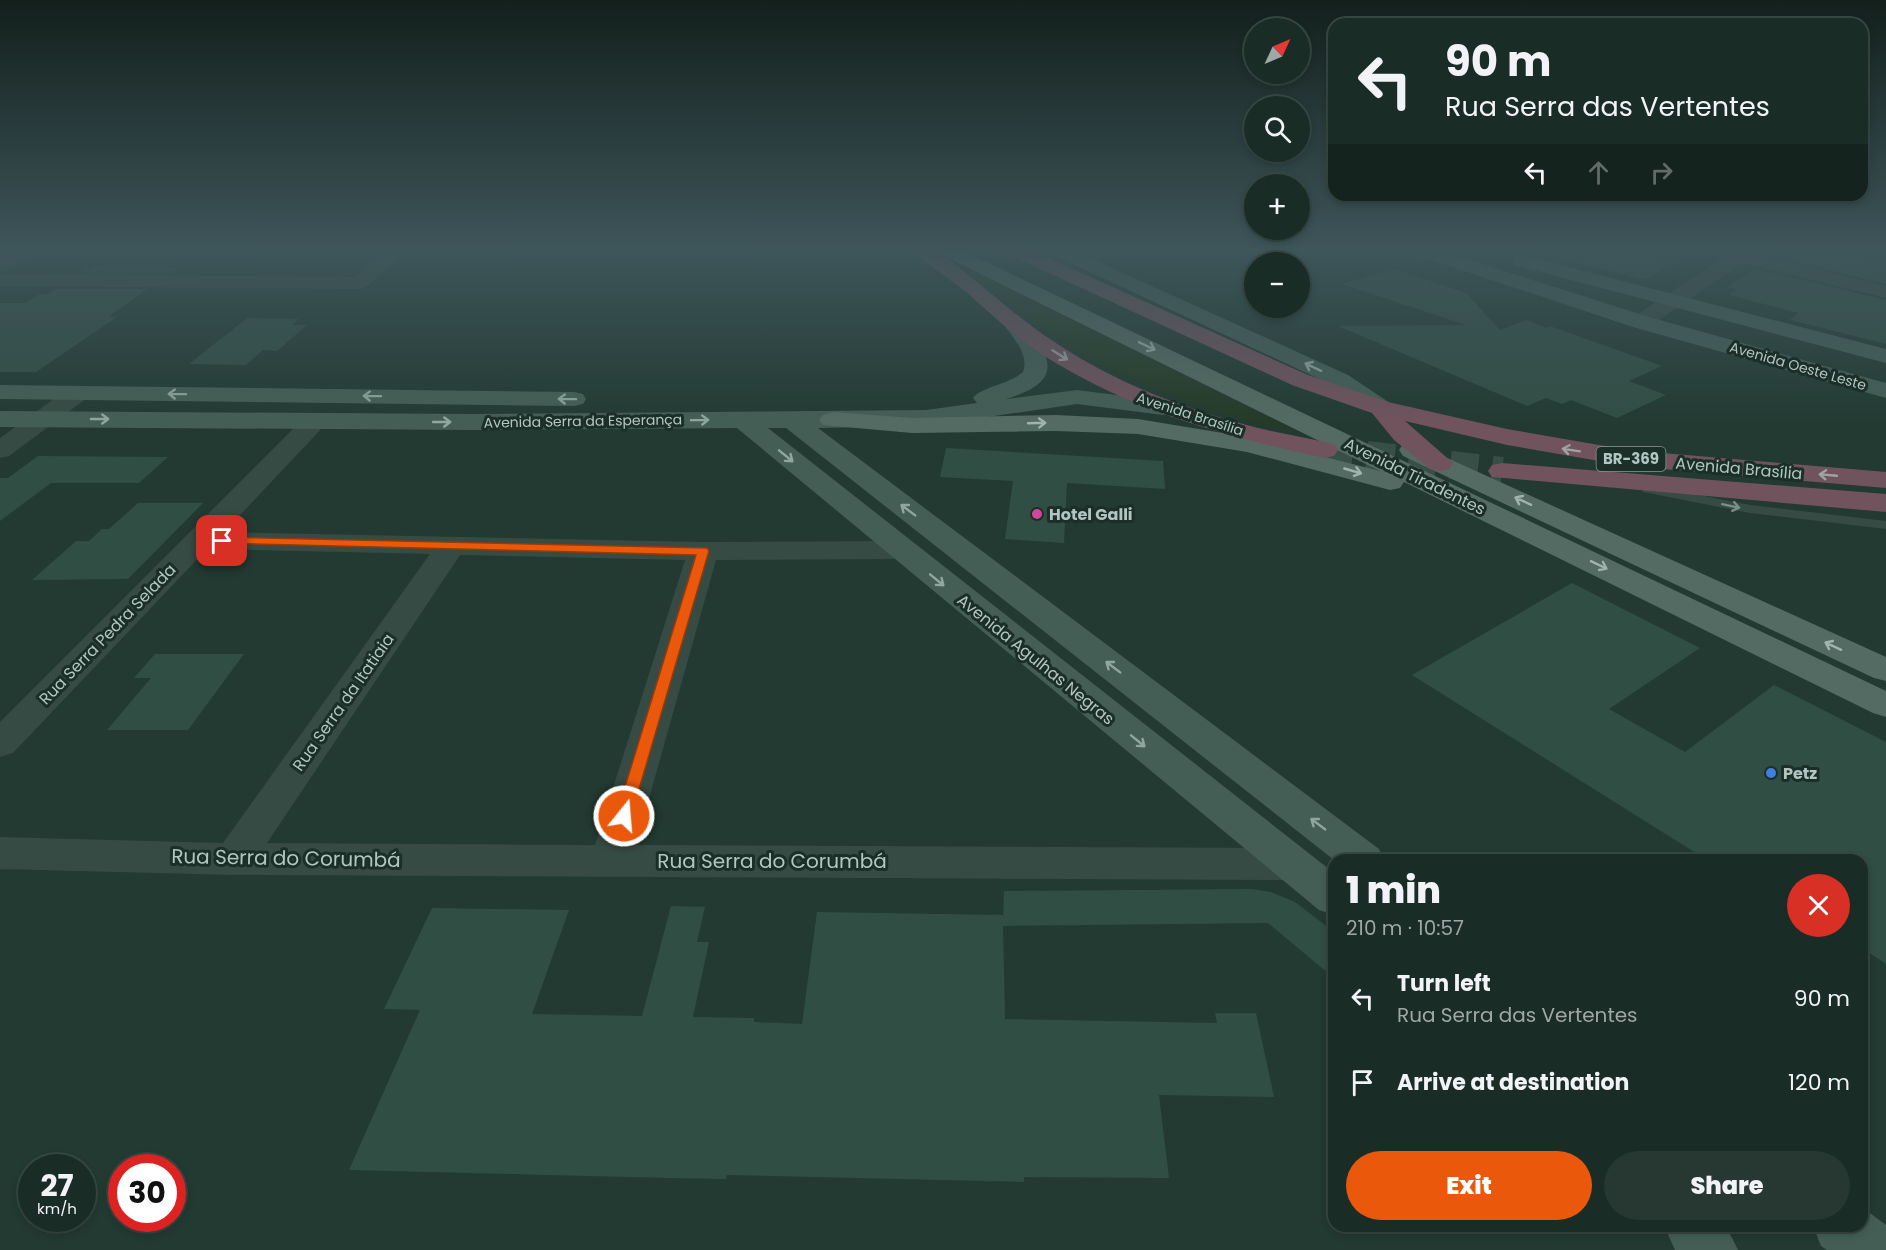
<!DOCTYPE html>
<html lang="en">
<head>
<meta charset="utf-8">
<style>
	body { margin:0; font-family:Poppins,sans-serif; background:#273832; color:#f1f3f6; height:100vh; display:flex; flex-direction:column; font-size:22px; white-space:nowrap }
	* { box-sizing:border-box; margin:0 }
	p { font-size:20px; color:#9fa7a7 }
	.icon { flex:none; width:33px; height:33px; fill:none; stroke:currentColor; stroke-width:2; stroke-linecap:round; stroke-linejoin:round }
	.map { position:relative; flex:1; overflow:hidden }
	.panel { position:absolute; left:1328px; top:854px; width:540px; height:378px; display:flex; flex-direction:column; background:#1a2c26; border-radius:18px; box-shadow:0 3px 9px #0003,0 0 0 2px #384843 }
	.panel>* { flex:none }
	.guide { position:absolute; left:1328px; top:18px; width:540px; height:183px; border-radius:18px; box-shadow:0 3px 9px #0003,0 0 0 2px #384843; background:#1a2c26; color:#f1f3f6; overflow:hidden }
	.needle { width:39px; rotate:46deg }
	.buttons { position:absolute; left:1244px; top:18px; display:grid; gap:12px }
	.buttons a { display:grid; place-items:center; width:66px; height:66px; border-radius:50%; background:#1a2c26; box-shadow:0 3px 9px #0003,0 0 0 2px #384843; font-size:30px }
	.speed { position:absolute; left:18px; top:1154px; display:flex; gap:12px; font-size:30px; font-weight:700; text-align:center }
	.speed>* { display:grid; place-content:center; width:78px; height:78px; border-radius:50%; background:#1a2c26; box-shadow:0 3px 9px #0003,0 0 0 2px #384843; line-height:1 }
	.speed small { font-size:15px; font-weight:400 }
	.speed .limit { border:9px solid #d22; background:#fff; color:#111 }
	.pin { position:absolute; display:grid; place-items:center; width:51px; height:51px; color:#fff; margin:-26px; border-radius:12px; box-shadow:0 3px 9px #0006 }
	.me { position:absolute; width:66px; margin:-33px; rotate:17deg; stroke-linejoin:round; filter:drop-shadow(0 0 4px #0008) }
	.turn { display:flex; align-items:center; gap:21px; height:126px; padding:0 18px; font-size:27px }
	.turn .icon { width:78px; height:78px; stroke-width:2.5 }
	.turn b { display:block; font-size:42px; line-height:51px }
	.lanes { display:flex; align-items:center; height:57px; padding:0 18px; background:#0003; justify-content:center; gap:30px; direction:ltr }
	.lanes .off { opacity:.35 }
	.round { display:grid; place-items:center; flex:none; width:63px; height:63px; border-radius:32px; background:#273832 }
	.overview { display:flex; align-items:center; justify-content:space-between; height:102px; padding:0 18px }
	h1 { font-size:36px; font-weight:800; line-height:45px }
	.cta { display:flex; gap:12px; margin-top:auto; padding:12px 18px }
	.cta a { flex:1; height:69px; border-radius:36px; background:#ea580c; color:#fff; font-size:24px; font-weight:800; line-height:69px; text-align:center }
	.cta a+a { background:#273832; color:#f1f3f6 }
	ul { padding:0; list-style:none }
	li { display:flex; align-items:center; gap:18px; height:84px; padding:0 18px }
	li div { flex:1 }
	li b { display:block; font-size:22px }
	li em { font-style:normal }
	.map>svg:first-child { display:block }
	.green { fill:#243b28 }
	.building { fill:#314e44 }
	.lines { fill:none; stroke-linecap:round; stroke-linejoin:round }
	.highway-tunnel { stroke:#374f47; stroke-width:28; stroke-dasharray:28 14; stroke-linecap:butt }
	.lane { fill:#364b43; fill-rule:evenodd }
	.street { fill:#364b43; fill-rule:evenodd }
	.secondary { fill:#445e56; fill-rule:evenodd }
	.primary { fill:#546b63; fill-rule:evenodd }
	.highway { fill:#70535d; fill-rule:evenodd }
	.oneway { stroke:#9eb4ad }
	.oneway2 { stroke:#9ea4a2 }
	.oneway3 { stroke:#90a7a0 }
	.oneway4 { stroke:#7a8f88 }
	.route { fill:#ea580c; stroke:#983908; stroke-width:1.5 }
	.hotel-dot { fill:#d1479c; stroke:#1b2f28; stroke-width:2 }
	.shop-dot { fill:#3f7fe0; stroke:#1b2f28; stroke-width:2 }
	.labels { text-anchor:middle; stroke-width:6; stroke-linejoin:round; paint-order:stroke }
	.far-street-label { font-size:14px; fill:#b1c6c0; stroke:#1b2f28 }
	.shield { fill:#1b2f28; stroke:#849992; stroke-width:1.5 }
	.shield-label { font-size:15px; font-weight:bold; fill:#b1c6c0 }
	.street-label { font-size:16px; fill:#b1c6c0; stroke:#1b2f28 }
	.poi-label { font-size:16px; font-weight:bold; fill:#b1c6c0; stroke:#1b2f28; text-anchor:start }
	.near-street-label { font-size:20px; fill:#b1c6c0; stroke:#1b2f28 }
</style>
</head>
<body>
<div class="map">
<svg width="1886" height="1250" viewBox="0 0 1886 1250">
	<rect width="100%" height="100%" fill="#223a32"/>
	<path class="green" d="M939,253L1294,430C1216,418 1139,386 1070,348Z"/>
	<path class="building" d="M1548,248H1619L1675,262L1645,280L1547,255Z
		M1800,248H1843L1869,253L1863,258L1886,263V284L1775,257Z
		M171,265L166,268H178L171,273L83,272L94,266Z
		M1393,269L1466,293L1500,330L1527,320L1546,328L1550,326L1662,366L1629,381L1666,395L1617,418L1571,400L1562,404L1546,398L1527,406L1338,326L1466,325L1342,284Z
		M1756,269L1886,300V344L1790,320L1798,313L1729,295L1737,289L1727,287Z
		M57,289H148L109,316L117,317L36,372H0V303H24L40,294H49Z
		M247,318L299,319L292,325H307L277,351L263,350L246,365L189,364Z
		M946,448L1163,461L1165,489L1067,483L1064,543L1005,539L1013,481L940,477Z
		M38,456L168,457L139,483H51L0,521V478H8Z
		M138,503H203L128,579L32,580L76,541H89L102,529H109Z
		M1572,583L1700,648L1609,709L1685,752L1774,685L1886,742V964L1862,948V860H1707L1412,675Z
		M155,654H244L188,730H107L151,678H134Z
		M1252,889L1271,892L1295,902L1334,932V978L1268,923L1003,926L1005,1019L1217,1023L1215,1013H1256L1274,1097L1159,1095L1169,1178L1024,1177V1182L727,1175L726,1179L669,1178L349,1170L420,1010L384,1009L432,908L569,910L532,1014L642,1016L671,906L705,907L697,942H709L693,1017L754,1018V1022L802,1024L817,912L1003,915V919L1004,891Z"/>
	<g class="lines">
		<path class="highway-tunnel" d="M1325,450L1502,471"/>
		<path class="lane" d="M1648,485L1750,505L1886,521V529L1750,513L1643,492L1641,489L1643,486Z"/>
		<path class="street" d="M21,248H43L41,252L0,272V258Z
			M392,248H412L366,287L359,289L0,286V274L354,277Z
			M1695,248H1726L1735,250L1739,248H1760L1754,254L1886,286V298L1742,263L1649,327L1641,328L1633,327L1630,322L1633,317L1723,258L1697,252Z
			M78,386L87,388L90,393L87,398L9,456L0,458V438L69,388Z
			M315,413L324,416L328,421L324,426L224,532L703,542L900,541L911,544L915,550L911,556L900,559L716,560L636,845L1292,848L1307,853L1313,864L1307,875L1292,880L234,875L0,869V837L223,843L430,554L207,549L13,753L0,757V722L306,416ZM460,555L685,560L595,845L267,843Z"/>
		<path class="secondary" d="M1045,248H1068L1348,375L1390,403L1393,408L1390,413C1369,419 1348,397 1332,385L1047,252Z
			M1405,248H1432L1649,317L1886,383V398L1633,327L1407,252Z
			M1522,255L1886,349V363L1515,265L1512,261L1515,257Z
			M1012,315C1022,317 1026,325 1032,333C1061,370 1048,386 1006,399L1077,390L1163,401L1172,403L1175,408L1172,413L1163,415L1077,404L926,426L818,428L1379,849L1385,860H1334L786,428H768L1334,873V915L1319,910L737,428L472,430L0,427V411L472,414L926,410L977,403L973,398C981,387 1010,384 1023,372C1030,353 1011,336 1001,321L1004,316Z
			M0,385L574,392L583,394L586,399L583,404L574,406L0,399Z
			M1862,1207L1886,1225V1250H1827L1821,1246L1813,1226H1862Z
			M1664,1226H1726L1738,1250H1675Z"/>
		<path class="primary" d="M934,248H957L1886,691V717L1873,713L1404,482L1400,488L1390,490L1247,452L1138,434L1056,431L912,433L823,425L819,420L823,415L832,412L912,418L1056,415L1138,419L1247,437L1380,471L936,252Z
			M1412,442L1886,657V681L1874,678L1403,456L1399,450L1403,444Z"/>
		<path class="highway" d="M912,248H933C975,277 1012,315 1056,343C1117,384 1188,410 1258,428C1283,434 1309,438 1334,444L1338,450L1334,456L1325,458C1226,437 1129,410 1043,355C1015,337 990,313 965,291C951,280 921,261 912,248Z
			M994,248H1026L1308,375L1388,402L1507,429L1628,450L1886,472V488L1628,466L1507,445L1405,421L1453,463L1450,469L1440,471L1430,469L1394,440L1372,413L1292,385L1012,256L996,252Z
			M1502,463L1886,494V512L1492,477L1488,471L1492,465Z"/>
	</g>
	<defs><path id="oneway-shaft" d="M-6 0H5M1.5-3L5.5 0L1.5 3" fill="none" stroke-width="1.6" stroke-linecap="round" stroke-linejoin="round" transform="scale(1.5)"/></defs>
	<g class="oneway">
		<use href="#oneway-shaft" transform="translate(1147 346) rotate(26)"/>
		<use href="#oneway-shaft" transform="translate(1037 423) rotate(-2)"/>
		<use href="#oneway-shaft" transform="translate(1353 471) rotate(16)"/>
		<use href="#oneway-shaft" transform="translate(1523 501) rotate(-155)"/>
		<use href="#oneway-shaft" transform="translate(1599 565) rotate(26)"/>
		<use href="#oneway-shaft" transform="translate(1833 646) rotate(-155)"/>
	</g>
	<g class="oneway2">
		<use href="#oneway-shaft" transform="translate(1060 355) rotate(32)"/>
		<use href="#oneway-shaft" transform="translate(1571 450) rotate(-171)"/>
		<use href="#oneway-shaft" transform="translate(1828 475) rotate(-175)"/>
	</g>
	<g class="oneway3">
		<use href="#oneway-shaft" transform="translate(1313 367) rotate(-155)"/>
		<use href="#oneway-shaft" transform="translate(177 394) rotate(-179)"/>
		<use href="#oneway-shaft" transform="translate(372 396) rotate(-179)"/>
		<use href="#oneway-shaft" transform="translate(567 399) rotate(-179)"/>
		<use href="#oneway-shaft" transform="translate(100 419)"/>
		<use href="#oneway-shaft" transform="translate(700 420) rotate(-1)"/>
		<use href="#oneway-shaft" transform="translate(442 422)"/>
		<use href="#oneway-shaft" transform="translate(786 456) rotate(39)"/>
		<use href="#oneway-shaft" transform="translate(908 510) rotate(-143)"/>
		<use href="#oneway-shaft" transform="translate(937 580) rotate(39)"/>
		<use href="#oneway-shaft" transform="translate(1113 667) rotate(-143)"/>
		<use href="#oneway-shaft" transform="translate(1138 741) rotate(39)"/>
		<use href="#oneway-shaft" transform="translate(1318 824) rotate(-143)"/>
	</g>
	<use class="oneway4" href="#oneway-shaft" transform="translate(1731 506) rotate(12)"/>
	<linearGradient id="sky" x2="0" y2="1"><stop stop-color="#13201c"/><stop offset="0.59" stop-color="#3e555a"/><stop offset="1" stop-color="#3e555a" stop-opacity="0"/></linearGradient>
	<rect width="1886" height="423" fill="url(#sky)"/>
	<path class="route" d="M222,537L707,548L709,551L630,820H618L616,816L696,555L217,543L215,541L217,538Z"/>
	<circle class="hotel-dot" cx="1037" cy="514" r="6"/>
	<circle class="shop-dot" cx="1771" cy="773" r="6"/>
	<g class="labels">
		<g class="far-street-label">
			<text transform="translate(1798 366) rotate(16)" y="5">Avenida Oeste Leste</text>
			<text transform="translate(1190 414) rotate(18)" y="5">Avenida Brasília</text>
			<text transform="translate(583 421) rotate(-1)" y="5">Avenida Serra da Esperança</text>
		</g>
		<rect class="shield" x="1596.5" y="447" width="69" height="24" rx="4.5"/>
		<g class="shield-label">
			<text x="1631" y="464">BR-369</text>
		</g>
		<g class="street-label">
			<text transform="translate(1739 468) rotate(5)" y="6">Avenida Brasília</text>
			<text transform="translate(1415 476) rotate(26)" y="6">Avenida Tiradentes</text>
			<text transform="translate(107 634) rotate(-46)" y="6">Rua Serra Pedra Selada</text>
			<text transform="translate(1036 659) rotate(39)" y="6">Avenida Agulhas Negras</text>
			<text transform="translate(343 702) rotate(-55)" y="6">Rua Serra da Itatiaia</text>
		</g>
		<g class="poi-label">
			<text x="1049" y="520">Hotel Galli</text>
			<text x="1783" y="779">Petz</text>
		</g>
		<g class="near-street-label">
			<text transform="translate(286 858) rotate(1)" y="7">Rua Serra do Corumbá</text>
			<text x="772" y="868">Rua Serra do Corumbá</text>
		</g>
	</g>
</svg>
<div class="buttons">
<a><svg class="needle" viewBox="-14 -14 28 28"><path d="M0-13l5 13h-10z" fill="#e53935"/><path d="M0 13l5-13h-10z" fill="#9fa7a7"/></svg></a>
<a><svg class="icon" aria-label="search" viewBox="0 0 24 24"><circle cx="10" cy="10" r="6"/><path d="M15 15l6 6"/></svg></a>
<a>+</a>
<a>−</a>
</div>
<div class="speed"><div>27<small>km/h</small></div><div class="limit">30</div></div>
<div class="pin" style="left:222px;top:541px;background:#d93025"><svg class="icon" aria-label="arrive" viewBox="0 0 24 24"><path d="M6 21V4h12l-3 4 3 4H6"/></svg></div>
<svg class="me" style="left:624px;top:816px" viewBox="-20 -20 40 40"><circle r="17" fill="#ea580c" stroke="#fff" stroke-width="3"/><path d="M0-11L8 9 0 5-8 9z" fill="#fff"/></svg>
<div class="guide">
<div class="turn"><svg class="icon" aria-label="left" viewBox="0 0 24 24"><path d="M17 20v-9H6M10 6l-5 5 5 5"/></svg><div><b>90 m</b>Rua Serra das Vertentes</div></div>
<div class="lanes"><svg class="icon" aria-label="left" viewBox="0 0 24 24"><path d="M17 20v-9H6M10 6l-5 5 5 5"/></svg><svg class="icon off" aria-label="ahead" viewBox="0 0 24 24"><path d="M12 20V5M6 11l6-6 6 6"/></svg><svg class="icon off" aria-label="right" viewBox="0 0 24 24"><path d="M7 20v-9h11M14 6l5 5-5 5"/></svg></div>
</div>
<section class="panel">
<div class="overview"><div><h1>1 min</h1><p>210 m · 10:57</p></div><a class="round" style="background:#d93025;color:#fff"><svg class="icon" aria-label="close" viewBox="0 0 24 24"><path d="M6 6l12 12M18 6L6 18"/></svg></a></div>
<ul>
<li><svg class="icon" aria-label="left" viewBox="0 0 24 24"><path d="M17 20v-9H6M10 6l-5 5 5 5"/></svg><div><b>Turn left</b><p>Rua Serra das Vertentes</p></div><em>90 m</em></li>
<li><svg class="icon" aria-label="arrive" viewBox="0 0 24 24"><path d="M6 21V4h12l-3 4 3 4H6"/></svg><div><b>Arrive at destination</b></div><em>120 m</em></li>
</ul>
<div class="cta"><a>Exit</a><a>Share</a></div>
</section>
</div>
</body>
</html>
